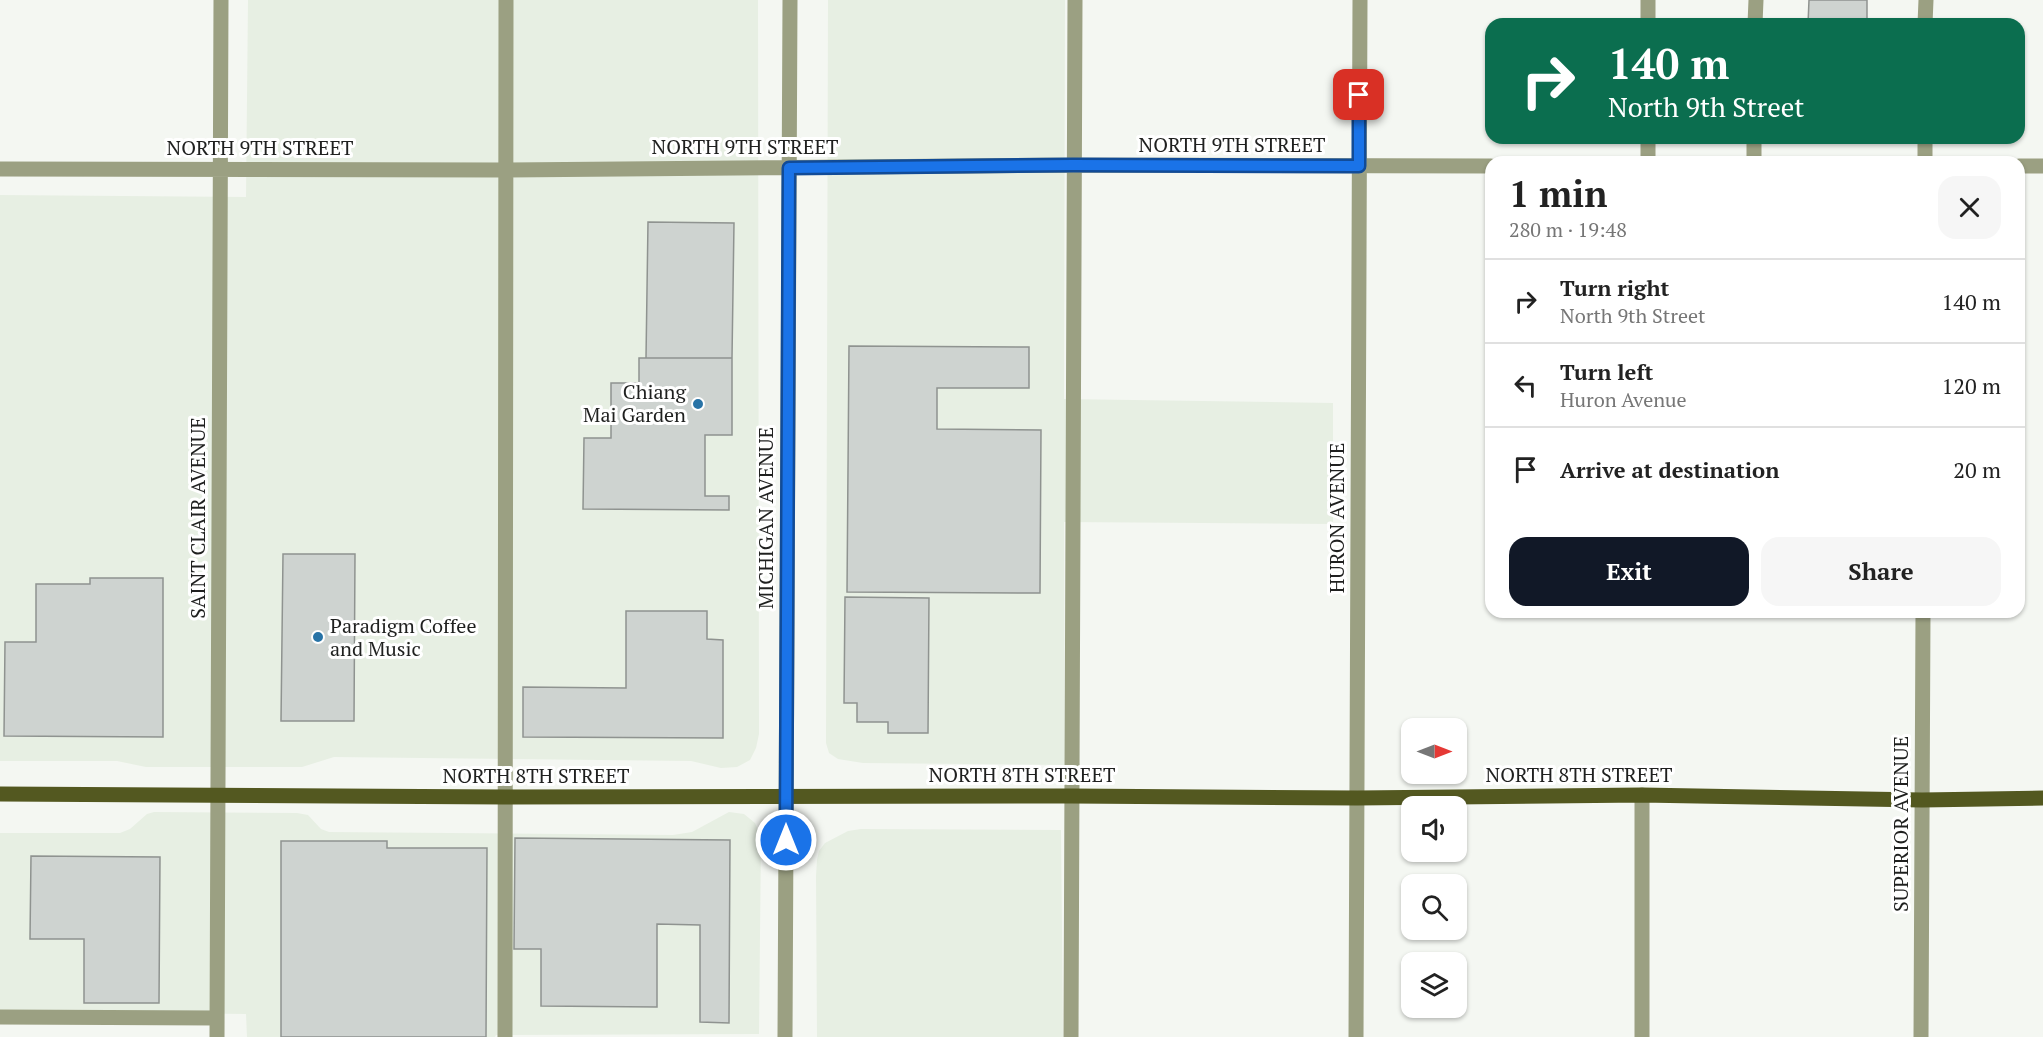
<!DOCTYPE html>
<html lang="en">
<head>
<meta charset="utf-8">
<style>
	body { margin:0; font-family:"PT Serif",serif; background:#f6f6f6; color:#222; height:100vh; display:flex; flex-direction:column; font-size:22px; white-space:nowrap }
	* { box-sizing:border-box; margin:0 }
	p { font-size:20px; color:#767676 }
	.icon { flex:none; width:33px; height:33px; fill:none; stroke:currentColor; stroke-width:2; stroke-linecap:round; stroke-linejoin:round }
	.map { position:relative; flex:1; overflow:hidden }
	.side { position:absolute; left:1485px; top:156px; width:540px; height:462px; display:flex; flex-direction:column; background:#fff; border-radius:18px; box-shadow:0 2px 4px #0004 }
	.side>* { flex:none }
	.top-card { position:absolute; left:1485px; top:18px; width:540px; height:126px; border-radius:18px; box-shadow:0 2px 4px #0004; background:#0b6e4f; color:#fff; overflow:hidden }
	.needle { width:39px; rotate:90deg }
	.buttons { position:absolute; left:1401px; top:718px; display:grid; gap:12px }
	.buttons a { display:grid; place-items:center; width:66px; height:66px; border-radius:12px; background:#fff; box-shadow:0 2px 4px #0004; font-size:30px }
	.pin { position:absolute; display:grid; place-items:center; width:51px; height:51px; color:#fff; margin:-26px; border-radius:12px; box-shadow:0 3px 9px #0006 }
	.me { position:absolute; width:66px; margin:-33px; rotate:0deg; stroke-linejoin:round; filter:drop-shadow(0 0 4px #0008) }
	.turn { display:flex; align-items:center; gap:21px; height:126px; padding:0 24px; font-size:27px }
	.turn .icon { width:78px; height:78px; stroke-width:2.5 }
	.turn b { display:block; font-size:42px; line-height:51px }
	.round { display:grid; place-items:center; flex:none; width:63px; height:63px; border-radius:18px; background:#f6f6f6 }
	.overview { display:flex; align-items:center; justify-content:space-between; height:102px; padding:0 24px }
	h1 { font-size:36px; font-weight:800; line-height:45px }
	.action { display:flex; gap:12px; margin-top:auto; padding:12px 24px }
	.action a { flex:1; height:69px; border-radius:18px; background:#111827; color:#fff; font-size:24px; font-weight:800; line-height:69px; text-align:center }
	.action a+a { background:#f6f6f6; color:#222 }
	ul { padding:0; list-style:none }
	li { display:flex; align-items:center; gap:18px; height:84px; padding:0 24px; border-top:2px solid #e0e0e0 }
	li div { flex:1 }
	li b { display:block; font-size:22px }
	li em { font-style:normal }
	.map>svg:first-child { display:block }
	.built { fill:#e7efe3 }
	.building { fill:#ced3d0; stroke:#8f9390; stroke-width:1.5 }
	.lines { fill:none; stroke-linecap:round; stroke-linejoin:round }
	.minor { stroke:#9ba082; stroke-width:15 }
	.major { stroke:#535820; stroke-width:15 }
	.route-casing { stroke:#114b97; stroke-width:15 }
	.route { stroke:#1a73e8; stroke-width:10 }
	.poi-dot { fill:#2873a6; stroke:#fff; stroke-width:2 }
	.labels { text-anchor:middle; stroke-width:6; stroke-linejoin:round; paint-order:stroke }
	.street-label { font-size:20px; fill:#1f201f; stroke:#fff }
	.poi-label { font-size:20px; fill:#1f201f; stroke:#fff; text-anchor:end }
</style>
</head>
<body>
<div class="map">
<svg width="2043" height="1037" viewBox="0 0 2043 1037">
	<rect width="100%" height="100%" fill="#f4f7f2"/>
	<path class="built" d="M248,0H758L759,734L756,748L750,760L737,767L721,768L691,761L334,757L302,767H146L117,761H0V195L246,197Z
		M828,0H1065L1064,399L1333,403V524L1064,522L1065,765L863,763L838,759L829,753L826,743Z
		M154,812L297,813L308,815L321,829L329,832L673,835L692,832L729,812L744,814L755,823L761,837L759,1034L496,1035L495,1037H247L246,1014L0,1011V833H120L130,829L147,814Z
		M861,829L1061,830L1063,1037H817L816,876L817,860L819,851L825,843L848,831Z"/>
	<path class="building" d="M1809,0H1867V24H1808Z
		M648,222L734,223L732,358H646Z
		M849,346L1029,347V388H937V429L1041,430L1040,593L847,592Z
		M639,358H732V435H705V496H729V510L583,509L584,438H611V383H639Z
		M283,554H355L354,721H281Z
		M90,578H163V737L4,736L5,642H36V584H90Z
		M845,597L929,598L928,733H888V722H857V703H844Z
		M626,611H707V639L723,640V738L523,737V687L626,688Z
		M515,838L730,840L729,1023L700,1022V925L657,924V1007L541,1006V949H514Z
		M281,841H387V848H487L486,1037H281Z
		M31,856L160,857L159,1003H84V939H30Z"/>
	<g class="lines">
		<path class="minor" d="M1648,0V24
			M1755,24L1756,0
			M1925,24L1926,0
			M1648,138V162
			M1925,138V162
			M1754,162V138
			M2019,166H2043
			M0,169L505,170L1073,165L1491,166
			M0,1017L217,1018
			M217,1037L221,0
			M505,1037L506,0
			M785,1037L790,0
			M1071,1037L1075,0
			M1356,1037L1360,0
			M1642,1037V795
			M1921,1037L1923,612"/>
		<path class="major" d="M0,794L505,797L1072,796L1357,798L1642,795L1922,800L2043,798"/>
	</g>
	<g class="lines">
		<g class="route-casing">
			<path id="route" d="M786,840L789,168L1073,165L1359,166V95"/>
		</g>
		<use href="#route" class="route"/>
	</g>
	<g class="poi-dot">
		<circle cx="698" cy="404" r="6"/>
		<circle cx="318" cy="637" r="6"/>
	</g>
	<g class="labels">
		<g class="street-label">
			<text x="1232" y="152">NORTH 9TH STREET</text>
			<text x="745" y="154">NORTH 9TH STREET</text>
			<text x="260" y="155">NORTH 9TH STREET</text>
			<text transform="translate(198 518) rotate(-90)" y="7">SAINT CLAIR AVENUE</text>
			<text transform="translate(766 518) rotate(-90)" y="7">MICHIGAN AVENUE</text>
			<text transform="translate(1337 518) rotate(-90)" y="7">HURON AVENUE</text>
			<text x="1022" y="782">NORTH 8TH STREET</text>
			<text x="1579" y="782">NORTH 8TH STREET</text>
			<text x="536" y="783">NORTH 8TH STREET</text>
			<text transform="translate(1901 824) rotate(-90)" y="7">SUPERIOR AVENUE</text>
		</g>
		<g class="poi-label">
			<text x="686" y="399">Chiang<tspan x="686" dy="23">Mai Garden</tspan></text>
			<text x="330" y="633" text-anchor="start">Paradigm Coffee<tspan x="330" dy="23">and Music</tspan></text>
		</g>
	</g>
</svg>
<div class="buttons">
<a><svg class="needle" viewBox="-14 -14 28 28"><path d="M0-13l5 13h-10z" fill="#e53935"/><path d="M0 13l5-13h-10z" fill="#767676"/></svg></a>
<a><svg class="icon" aria-label="sound" viewBox="0 0 24 24"><path d="M4 9h4l5-4v14l-5-4H4zM17 9q2 3 0 6"/></svg></a>
<a><svg class="icon" aria-label="search" viewBox="0 0 24 24"><circle cx="10" cy="10" r="6"/><path d="M15 15l6 6"/></svg></a>
<a><svg class="icon" aria-label="layers" viewBox="0 0 24 24"><path d="M12 4l9 5-9 5-9-5zM3 14l9 5 9-5"/></svg></a>
</div>
<div class="pin" style="left:1359px;top:95px;background:#d93025"><svg class="icon" aria-label="arrive" viewBox="0 0 24 24"><path d="M6 21V4h12l-3 4 3 4H6"/></svg></div>
<svg class="me" style="left:786px;top:840px" viewBox="-20 -20 40 40"><circle r="17" fill="#1a73e8" stroke="#fff" stroke-width="3"/><path d="M0-11L8 9 0 5-8 9z" fill="#fff"/></svg>
<div class="top-card">
<div class="turn"><svg class="icon" aria-label="right" viewBox="0 0 24 24"><path d="M7 20v-9h11M14 6l5 5-5 5"/></svg><div><b>140 m</b>North 9th Street</div></div>
</div>
<section class="side">
<div class="overview"><div><h1>1 min</h1><p>280 m · 19:48</p></div><a class="round"><svg class="icon" aria-label="close" viewBox="0 0 24 24"><path d="M6 6l12 12M18 6L6 18"/></svg></a></div>
<ul>
<li><svg class="icon" aria-label="right" viewBox="0 0 24 24"><path d="M7 20v-9h11M14 6l5 5-5 5"/></svg><div><b>Turn right</b><p>North 9th Street</p></div><em>140 m</em></li>
<li><svg class="icon" aria-label="left" viewBox="0 0 24 24"><path d="M17 20v-9H6M10 6l-5 5 5 5"/></svg><div><b>Turn left</b><p>Huron Avenue</p></div><em>120 m</em></li>
<li><svg class="icon" aria-label="arrive" viewBox="0 0 24 24"><path d="M6 21V4h12l-3 4 3 4H6"/></svg><div><b>Arrive at destination</b></div><em>20 m</em></li>
</ul>
<div class="action"><a>Exit</a><a>Share</a></div>
</section>
</div>
</body>
</html>
